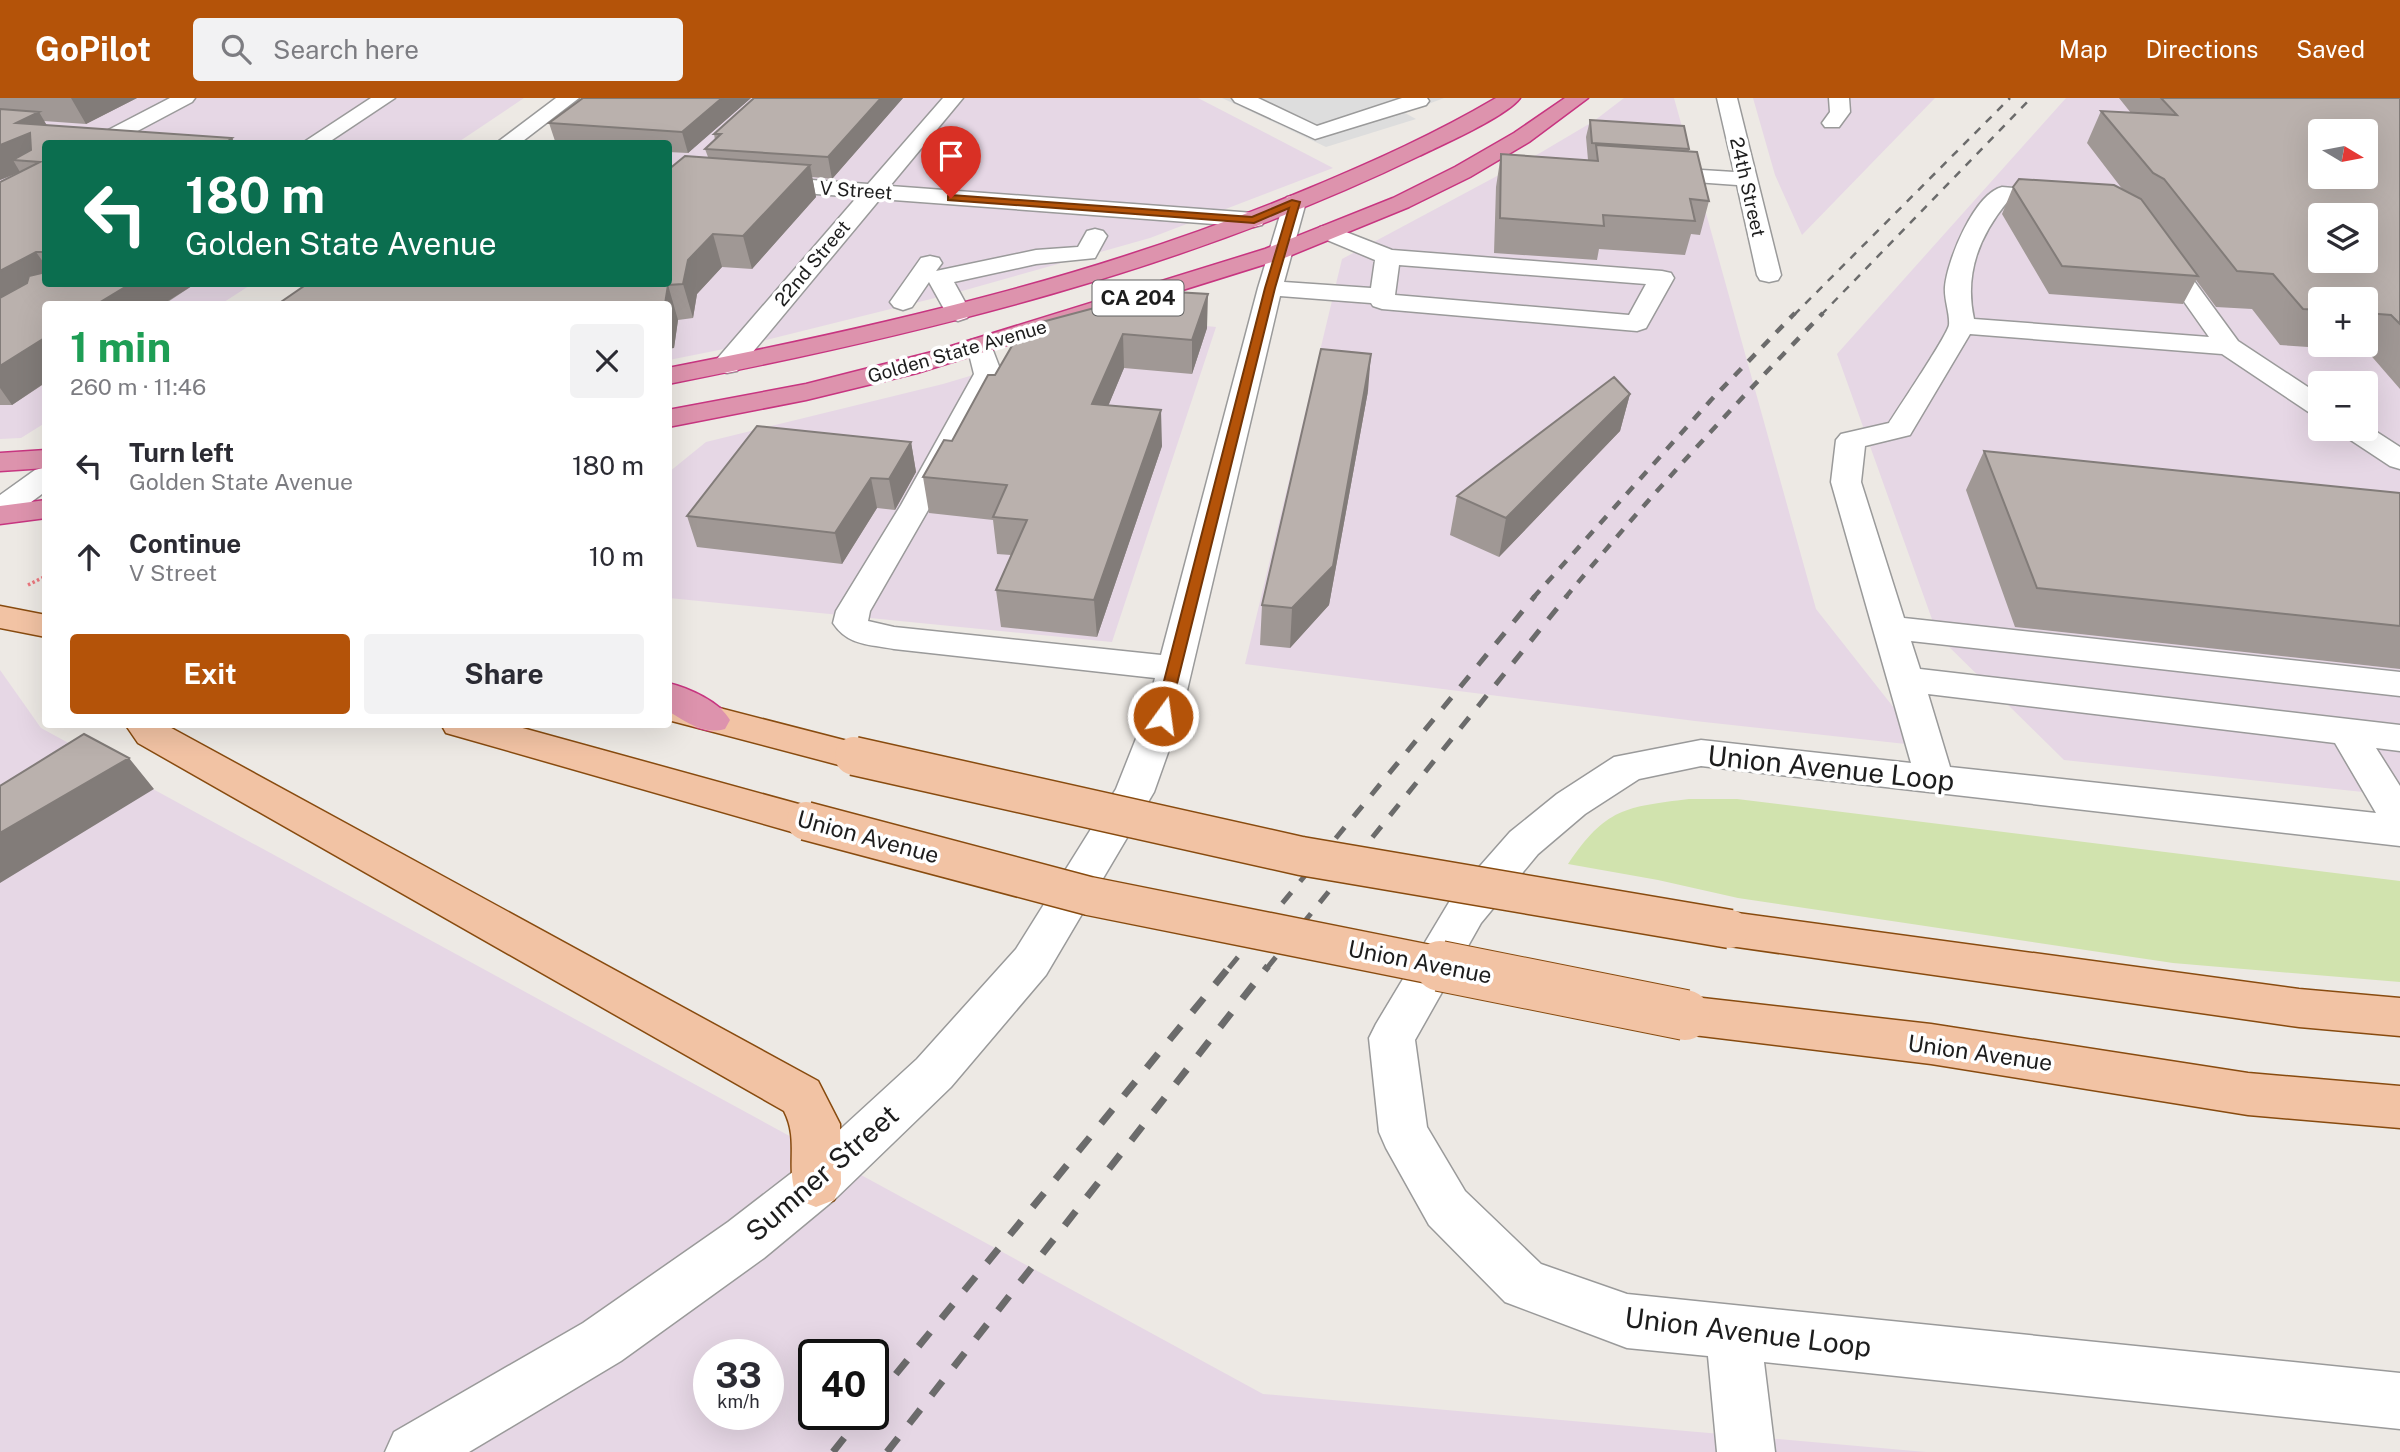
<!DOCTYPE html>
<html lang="en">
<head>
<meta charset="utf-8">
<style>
	body { margin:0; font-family:"Public Sans",sans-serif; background:#f2f2f3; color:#2b2b33; height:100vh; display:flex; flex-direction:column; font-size:26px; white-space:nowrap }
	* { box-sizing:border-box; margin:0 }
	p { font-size:23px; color:#7c7c81 }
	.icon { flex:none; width:38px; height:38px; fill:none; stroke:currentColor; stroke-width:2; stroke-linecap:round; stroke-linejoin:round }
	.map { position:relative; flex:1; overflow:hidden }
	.side { position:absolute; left:42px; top:203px; width:630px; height:427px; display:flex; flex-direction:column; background:#fff; border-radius:7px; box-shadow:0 7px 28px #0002 }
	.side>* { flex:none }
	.top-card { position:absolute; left:42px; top:42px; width:630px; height:147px; border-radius:7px; box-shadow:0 7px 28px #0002; background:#0b6e4f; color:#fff; overflow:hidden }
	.needle { width:46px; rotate:100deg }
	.fabs { position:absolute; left:2308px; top:21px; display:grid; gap:14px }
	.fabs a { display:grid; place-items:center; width:70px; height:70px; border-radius:7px; background:#fff; box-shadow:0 7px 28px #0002; font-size:35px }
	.speed { position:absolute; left:693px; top:1241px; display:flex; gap:14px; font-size:35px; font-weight:700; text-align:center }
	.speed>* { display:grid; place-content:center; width:91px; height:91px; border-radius:50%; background:#fff; box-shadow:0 7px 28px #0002; line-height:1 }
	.speed small { font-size:18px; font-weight:400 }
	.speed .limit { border:4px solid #111; border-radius:10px; background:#fff; color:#111 }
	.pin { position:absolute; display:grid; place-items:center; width:60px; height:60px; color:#fff; margin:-72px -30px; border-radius:50% 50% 50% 0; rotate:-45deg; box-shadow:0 0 7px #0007 }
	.pin .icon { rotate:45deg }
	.me { position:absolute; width:77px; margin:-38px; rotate:14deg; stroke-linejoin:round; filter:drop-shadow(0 0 5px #0008) }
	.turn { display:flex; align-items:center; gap:24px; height:147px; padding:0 28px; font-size:32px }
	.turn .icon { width:91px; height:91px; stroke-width:2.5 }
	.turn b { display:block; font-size:49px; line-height:60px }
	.round { display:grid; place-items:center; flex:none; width:74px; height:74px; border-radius:7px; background:#f2f2f3 }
	.headline { display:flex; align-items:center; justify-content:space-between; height:119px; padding:0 28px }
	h1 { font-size:42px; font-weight:700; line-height:52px; color:#1e9e55 }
	.button { display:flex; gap:14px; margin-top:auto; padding:14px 28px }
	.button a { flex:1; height:80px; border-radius:7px; background:#b45309; color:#fff; font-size:28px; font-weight:700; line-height:80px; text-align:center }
	.button a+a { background:#f2f2f3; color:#2b2b33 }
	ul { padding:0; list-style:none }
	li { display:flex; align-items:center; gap:21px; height:91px; padding:0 28px }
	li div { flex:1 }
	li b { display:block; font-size:26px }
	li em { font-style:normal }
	header { display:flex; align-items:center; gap:42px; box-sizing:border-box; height:98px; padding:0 35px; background:#b45309; color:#fff }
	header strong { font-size:33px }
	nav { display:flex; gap:38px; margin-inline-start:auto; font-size:24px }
	.search { width:490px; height:63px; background:#f2f2f3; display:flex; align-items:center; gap:18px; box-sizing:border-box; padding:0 24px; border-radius:7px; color:#7c7c81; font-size:26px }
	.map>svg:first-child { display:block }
	.industrial { fill:#e6d7e5; fill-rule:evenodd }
	.grass { fill:#d1e3ae }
	.parking { fill:#ddd }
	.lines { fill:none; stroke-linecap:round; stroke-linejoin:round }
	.minor-casing { stroke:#9a9a9a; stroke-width:3 }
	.major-casing { stroke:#884b0f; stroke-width:3 }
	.highway-casing { stroke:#c73580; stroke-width:3 }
	.path { stroke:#ec777e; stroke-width:3.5; stroke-dasharray:2.5 2.5; stroke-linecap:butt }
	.minor { fill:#fff; fill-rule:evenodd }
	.major { fill:#f2c3a4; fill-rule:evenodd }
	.highway { fill:#dd93ad; fill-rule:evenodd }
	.rail-far3 { stroke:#6b6b6b; stroke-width:2.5; stroke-dasharray:8 8; stroke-linecap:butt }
	.rail-far2 { stroke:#6b6b6b; stroke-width:4.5; stroke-dasharray:10 10; stroke-linecap:butt }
	.rail-far1 { stroke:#6b6b6b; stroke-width:5; stroke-dasharray:14 14; stroke-linecap:butt }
	.rail { stroke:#6b6b6b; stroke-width:7; stroke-dasharray:18 18; stroke-linecap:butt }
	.major-bridge-far1-casing { stroke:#884b0f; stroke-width:41; stroke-linecap:butt }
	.major-bridge-casing { stroke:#884b0f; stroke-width:52; stroke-linecap:butt }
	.major-bridge-far1 { stroke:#f2c3a4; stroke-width:38 }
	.major-bridge { stroke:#f2c3a4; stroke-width:50 }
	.wall { fill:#a09895; fill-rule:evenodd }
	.shaded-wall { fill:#827c79 }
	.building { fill:#bab1ad; stroke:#827c79; stroke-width:2; fill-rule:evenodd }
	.route { fill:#b45309; stroke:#753606; stroke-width:2 }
	.labels { text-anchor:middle; stroke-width:7; stroke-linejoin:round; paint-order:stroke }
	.far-street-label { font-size:19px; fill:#1d1d1d; stroke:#fff }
	.shield { fill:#fff; stroke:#616161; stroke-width:2 }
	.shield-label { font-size:21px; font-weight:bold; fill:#1d1d1d }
	.street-label { font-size:23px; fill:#1d1d1d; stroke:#fff }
	.near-street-label { font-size:28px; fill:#1d1d1d; stroke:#fff }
</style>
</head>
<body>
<header>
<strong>GoPilot</strong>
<div class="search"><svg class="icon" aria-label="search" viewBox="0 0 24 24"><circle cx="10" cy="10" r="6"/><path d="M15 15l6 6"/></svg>Search here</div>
<nav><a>Map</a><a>Directions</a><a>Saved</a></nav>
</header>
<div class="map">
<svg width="2400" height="1354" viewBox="0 0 2400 1354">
	<rect width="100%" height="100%" fill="#ede9e4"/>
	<path class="industrial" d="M0,0H524L457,45L46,46V186H252L221,206H46L45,325L21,340L0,341Z
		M613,0H1198L1333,70L1150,140L955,195L754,245L669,262L668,206H341L668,186V46L553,45Z
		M1624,0H1674L1816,511L1924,648L1695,623L1245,566L1342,161L1540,55L1594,23Z
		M1753,0H1935L1802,137L1775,77Z
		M2066,0H2400V698L2064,662L1938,538L1837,256ZM2320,33H2366V79H2320ZM2320,117H2366V163H2320ZM2320,201H2366V247H2320ZM2320,285H2366V331H2320Z
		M1156,223L1216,229L1112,544L669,500V374L706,344L943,286Z
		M0,572L41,630L1263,1296L1926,1354H0ZM709,1256H768V1316H709ZM814,1256H873V1316H814Z"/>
	<path class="grass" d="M1689,701H1737L2400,783V884L2173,865L1738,800L1658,782L1568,766C1606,710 1625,709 1689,701Z"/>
	<path class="parking" d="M1222,0H1444L1405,15L1416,21L1326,49Z"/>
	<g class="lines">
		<g class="minor-casing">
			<path id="minor" d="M170,0H195L192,4L113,46H86L89,42Z
				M371,0H395L326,46H301Z
				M556,0H579L519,46H495Z
				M943,0H963L890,88L1254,115L1262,117L1265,122L1262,127L1254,129L880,101L737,273L727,275L717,273L713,267L717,261L857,99L668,85V72L868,86Z
				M1232,0H1258L1317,28L1402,0H1427L1429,3L1426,7L1315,41L1235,4Z
				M1717,0H1737L1781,177L1778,182L1769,184L1760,182L1757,177L1737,87L1653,81L1645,80L1642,75L1645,70L1653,69L1734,74Z
				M1829,0H1849L1850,14L1839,29H1825L1822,25L1830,14Z
				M2002,89L2062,94L2070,96L2073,101L2070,106L2062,108L2008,103C1979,138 1964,176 1974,221L2209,239L2147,151L2151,146H2167L2238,243L2320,297V317L2310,315L2222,256L1970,236L1910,337L1865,348L1861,384L1904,520L2400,574V598L1911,543L1920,571L2400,627V653L2376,650L2400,688V748L1701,668L1639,681L1585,716L1538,756L1481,825L1415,942L1427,1029L1465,1093L1541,1166L1627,1196L2400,1275V1331L1764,1264L1775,1354H1717L1708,1258L1627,1250L1505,1204L1429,1127L1386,1050L1379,1034L1369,940L1376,926L1451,801L1510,734L1557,696L1614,659L1701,642L1911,665L1831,384L1836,342L1841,336L1889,325C1899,309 1947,238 1949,227C1950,215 1944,202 1945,189C1947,163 1974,96 2002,89ZM1928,596L2335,645L2376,715L1950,669Z
				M1295,97L1303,99L1306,104L1284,184L1371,190L1375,162L1320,139L1316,134L1320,129L1328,127L1392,152L1662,173L1671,175L1674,180L1646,230L1637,233L1382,211L1373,208L1371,205L1280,198L1181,618L1154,694L1046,877L951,989L834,1102L764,1160L621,1263L469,1354H385L394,1334L583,1225L728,1124L798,1070L917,961L1016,851L1116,691L1145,618L1155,580L894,551C869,546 848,548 833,525L836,513L901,407L974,276L967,248L971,242L980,240L989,242L1002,276L931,407L870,513L868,523L894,529L1161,557L1258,190L1284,104L1287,99ZM1399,167L1646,186L1629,217L1395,197Z
				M1095,131L1103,133L1107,138L1095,160L1036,166L954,184L971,215L967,220L958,223L949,220L929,184L912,209L903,212L894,209L890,204L921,160L930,158L939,160L942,165L936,173L1036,152L1078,149L1087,133Z
				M2366,327L2400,349V371L2390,368L2343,337L2339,331H2366Z
				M46,369V393L11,419L0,421V397L35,372Z"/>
		</g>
		<g class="major-casing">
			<path id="major" d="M0,508L46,517V539L0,530Z
				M677,599L867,648L873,658L867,668L854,671L668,622V602Z
				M125,626H164L818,983L840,1026L841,1086L834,1102L816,1109L798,1102C784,1070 800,1044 784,1013L138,645Z
				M441,626H508L806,708L820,713L826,723L820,733L806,738L446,635Z
				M1730,814L2299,891L2400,900V938L2299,929L1730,848L1715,843L1709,831L1715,819Z
				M1685,898L1931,926L2248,975L2400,988V1030L2248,1017L1931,966L1685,936L1669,931L1662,917L1669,903Z"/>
		</g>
		<g class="highway-casing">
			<path id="highway" d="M1496,0H1520C1507,18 1442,47 1419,58C1182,173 926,235 668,286V270C888,227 1104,177 1310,90C1374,63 1437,35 1496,0Z
				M1565,0H1588L1529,44L1470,79L1409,109L1282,161L917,275L806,302L668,329V312L806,286L932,254L1265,151L1393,100L1455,69L1514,35Z
				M46,352V370L0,373V355Z
				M46,402V420L0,426V408Z
				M668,585C689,590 720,604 730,622L725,631C703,637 687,624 668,613Z"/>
		</g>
		<path class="path" d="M28,487L46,478"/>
		<use href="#minor" class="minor"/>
		<use href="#major" class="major"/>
		<use href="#highway" class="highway"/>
		<path class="rail-far3" d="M1794,217L2010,0
			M1821,217L2031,0"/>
		<path class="rail-far2" d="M1533,500L1711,302L1795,215
			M1565,500C1647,401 1734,307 1823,215"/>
		<path class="rail-far1" d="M1229,870L1535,498
			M1267,870L1567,498"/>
		<path class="rail" d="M873,1304L1230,868
			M833,1354L863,1316
			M887,1354L1268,868"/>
		<g class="major-bridge-far1-casing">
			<path id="major-bridge-far1" d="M854,658L1301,758L1730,831
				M806,723L1089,798L1449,870"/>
		</g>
		<g class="major-bridge-casing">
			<path id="major-bridge" d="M1440,868L1685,917"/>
		</g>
		<use href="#major-bridge-far1" class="major-bridge-far1"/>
		<use href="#major-bridge" class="major-bridge"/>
	</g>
	<path class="wall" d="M0,0H137L86,26L44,23L46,27L232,40L235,46H46V186H224L221,188L195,186L12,307H0V84L20,74L0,82Z
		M751,0L688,55L668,54V46H556L549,25Z
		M903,0L832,81L812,79L816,99L752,171L722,169L697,196L693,220L678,222L674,250L668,206H278L668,186L708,59L705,51L715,42L714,36Z
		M2119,0H2400V291L2367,253L2280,247L2252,211L2216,209L2196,182L2183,206L2049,196L2002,116L2013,89L2123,92L2087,45L2101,13L2131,15ZM2320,201H2366V247H2320Z
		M1590,22L1689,51V53L1709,103L1700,137L1691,136L1685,157L1599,151L1597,162L1494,155L1496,89L1501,56L1588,62L1586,39Z
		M1038,228L1207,230L1192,276L1124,270L1108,308L1162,348L1097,539L1001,529L996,492L1011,457L997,456L993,422L929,415L923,379L952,343L995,277Z
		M1368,293L1329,507L1290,550L1260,547L1262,507Z
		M1630,296L1620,333L1499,459L1450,437L1457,398Z
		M911,344L916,374L895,412L877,410L842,466L697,449L687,418Z
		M1984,353L2400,395V571L2015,529L1966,392Z"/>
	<path class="shaded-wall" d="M71,0H137L86,26Z
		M722,0H751L688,55L682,34Z
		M881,0H903L832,81L828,59Z
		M39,14L55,41L40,64L13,62L20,74L0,82V47L16,25Z
		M232,40L235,46H224Z
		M810,67L816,99L752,171L743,138Z
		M713,136L722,169L697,196L693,220L683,186L688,162Z
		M36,154L46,168V186L0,215V173Z
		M130,186H195L163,206H97Z
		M668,187L678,222L674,250L668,251V206H665Z
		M1208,196L1207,230L1192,276V242Z
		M1123,236L1124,270L1094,342L1092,306Z
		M46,239V284L12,307L0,290V268Z
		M1371,256L1368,293L1329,507L1290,550L1292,510Z
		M1630,296L1620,333L1499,459L1506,420Z
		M1161,312L1162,348L1097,539L1094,502Z
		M911,344L916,374L895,412L889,381Z
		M871,380L877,410L842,466L835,435Z
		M129,660L154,691L0,785V735Z"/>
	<path class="building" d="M583,0H722L682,34L549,25Z
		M754,0H881L828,59L705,51L721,36H714Z
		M2161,0H2400V226L2391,217L2366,215V201H2320V212L2303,211L2273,176L2237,173L2164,81L2153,75L2101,13L2177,17ZM2320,33H2366V79H2320ZM2320,117H2366V163H2320Z
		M0,11L39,14L16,25L232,40L224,46H46V154H36L0,173V84L40,64L13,62L31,52L30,35L0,47Z
		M1590,22L1684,28L1689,51L1592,45Z
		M1596,47L1697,54L1709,103L1690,101L1695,123L1603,117L1604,128L1500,120L1501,56L1598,63Z
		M685,58L810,67L743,138L713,136L688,162L683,186L668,187L665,206H278L307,186H668V72Z
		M2019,81L2114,87L2141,101L2198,178L2062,168L2013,89Z
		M46,174V186H130L97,206H46V239L0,268V200L27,185L29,178Z
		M1158,193L1208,196L1192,242L1123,236L1092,306L1161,312L1094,502L996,492L1027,422L993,419L1007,387L923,379L944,342L952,343L988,277H995L1016,241L1032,228H1038V225Z
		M1321,251L1371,256L1333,468L1292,510L1262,507Z
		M1614,279L1630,296L1506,420L1457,398Z
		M757,328L911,344L889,381L871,380L835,435L687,418Z
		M1984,353L2400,395V528L2037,490Z
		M84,636L129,660L0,735V688Z"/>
	<path class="route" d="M951,97L1252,119L1292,102L1300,104L1275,190L1168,622L1163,623L1155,618L1265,190L1289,110L1254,125L948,102V98Z"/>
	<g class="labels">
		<g class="far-street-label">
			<text transform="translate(1748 89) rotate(77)" y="7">24th Street</text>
			<text transform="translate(856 92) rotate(4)" y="7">V Street</text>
			<text transform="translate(812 165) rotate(-50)" y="7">22nd Street</text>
			<text transform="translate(957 253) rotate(-16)" y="7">Golden State Avenue</text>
		</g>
		<rect class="shield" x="1092.5" y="182.5" width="91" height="35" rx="5"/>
		<g class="shield-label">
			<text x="1138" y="207">CA 204</text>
		</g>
		<g class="street-label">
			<text transform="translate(868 739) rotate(15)" y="8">Union Avenue</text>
			<text transform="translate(1420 864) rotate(11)" y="8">Union Avenue</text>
			<text transform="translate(1980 955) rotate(8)" y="8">Union Avenue</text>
		</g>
		<g class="near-street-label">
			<text transform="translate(1831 670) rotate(6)" y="10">Union Avenue Loop</text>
			<text transform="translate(822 1075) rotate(-41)" y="10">Sumner Street</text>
			<text transform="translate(1748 1234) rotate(7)" y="10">Union Avenue Loop</text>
		</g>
	</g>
</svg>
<div class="fabs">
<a><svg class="needle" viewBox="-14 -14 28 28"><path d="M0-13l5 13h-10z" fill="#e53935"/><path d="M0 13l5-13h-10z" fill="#7c7c81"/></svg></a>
<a><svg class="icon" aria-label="layers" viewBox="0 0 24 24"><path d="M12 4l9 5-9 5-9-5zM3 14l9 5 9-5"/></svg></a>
<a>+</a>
<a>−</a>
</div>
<div class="speed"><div>33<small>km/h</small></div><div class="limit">40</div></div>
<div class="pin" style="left:951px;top:100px;background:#d93025"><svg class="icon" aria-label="arrive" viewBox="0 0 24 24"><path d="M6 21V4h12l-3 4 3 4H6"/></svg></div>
<svg class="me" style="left:1163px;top:618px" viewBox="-20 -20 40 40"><circle r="17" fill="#b45309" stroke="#fff" stroke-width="3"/><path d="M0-11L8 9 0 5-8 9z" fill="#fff"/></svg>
<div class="top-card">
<div class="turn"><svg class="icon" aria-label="left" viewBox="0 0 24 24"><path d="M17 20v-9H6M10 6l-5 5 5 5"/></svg><div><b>180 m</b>Golden State Avenue</div></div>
</div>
<section class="side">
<div class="headline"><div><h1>1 min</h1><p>260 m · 11:46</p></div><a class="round"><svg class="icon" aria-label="close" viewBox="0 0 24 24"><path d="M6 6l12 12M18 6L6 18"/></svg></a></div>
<ul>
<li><svg class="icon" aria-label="left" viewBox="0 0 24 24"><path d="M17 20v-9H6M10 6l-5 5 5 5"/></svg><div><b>Turn left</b><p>Golden State Avenue</p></div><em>180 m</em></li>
<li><svg class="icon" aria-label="ahead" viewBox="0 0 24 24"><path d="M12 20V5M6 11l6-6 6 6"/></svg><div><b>Continue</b><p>V Street</p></div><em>10 m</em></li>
</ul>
<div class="button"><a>Exit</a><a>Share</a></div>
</section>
</div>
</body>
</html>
